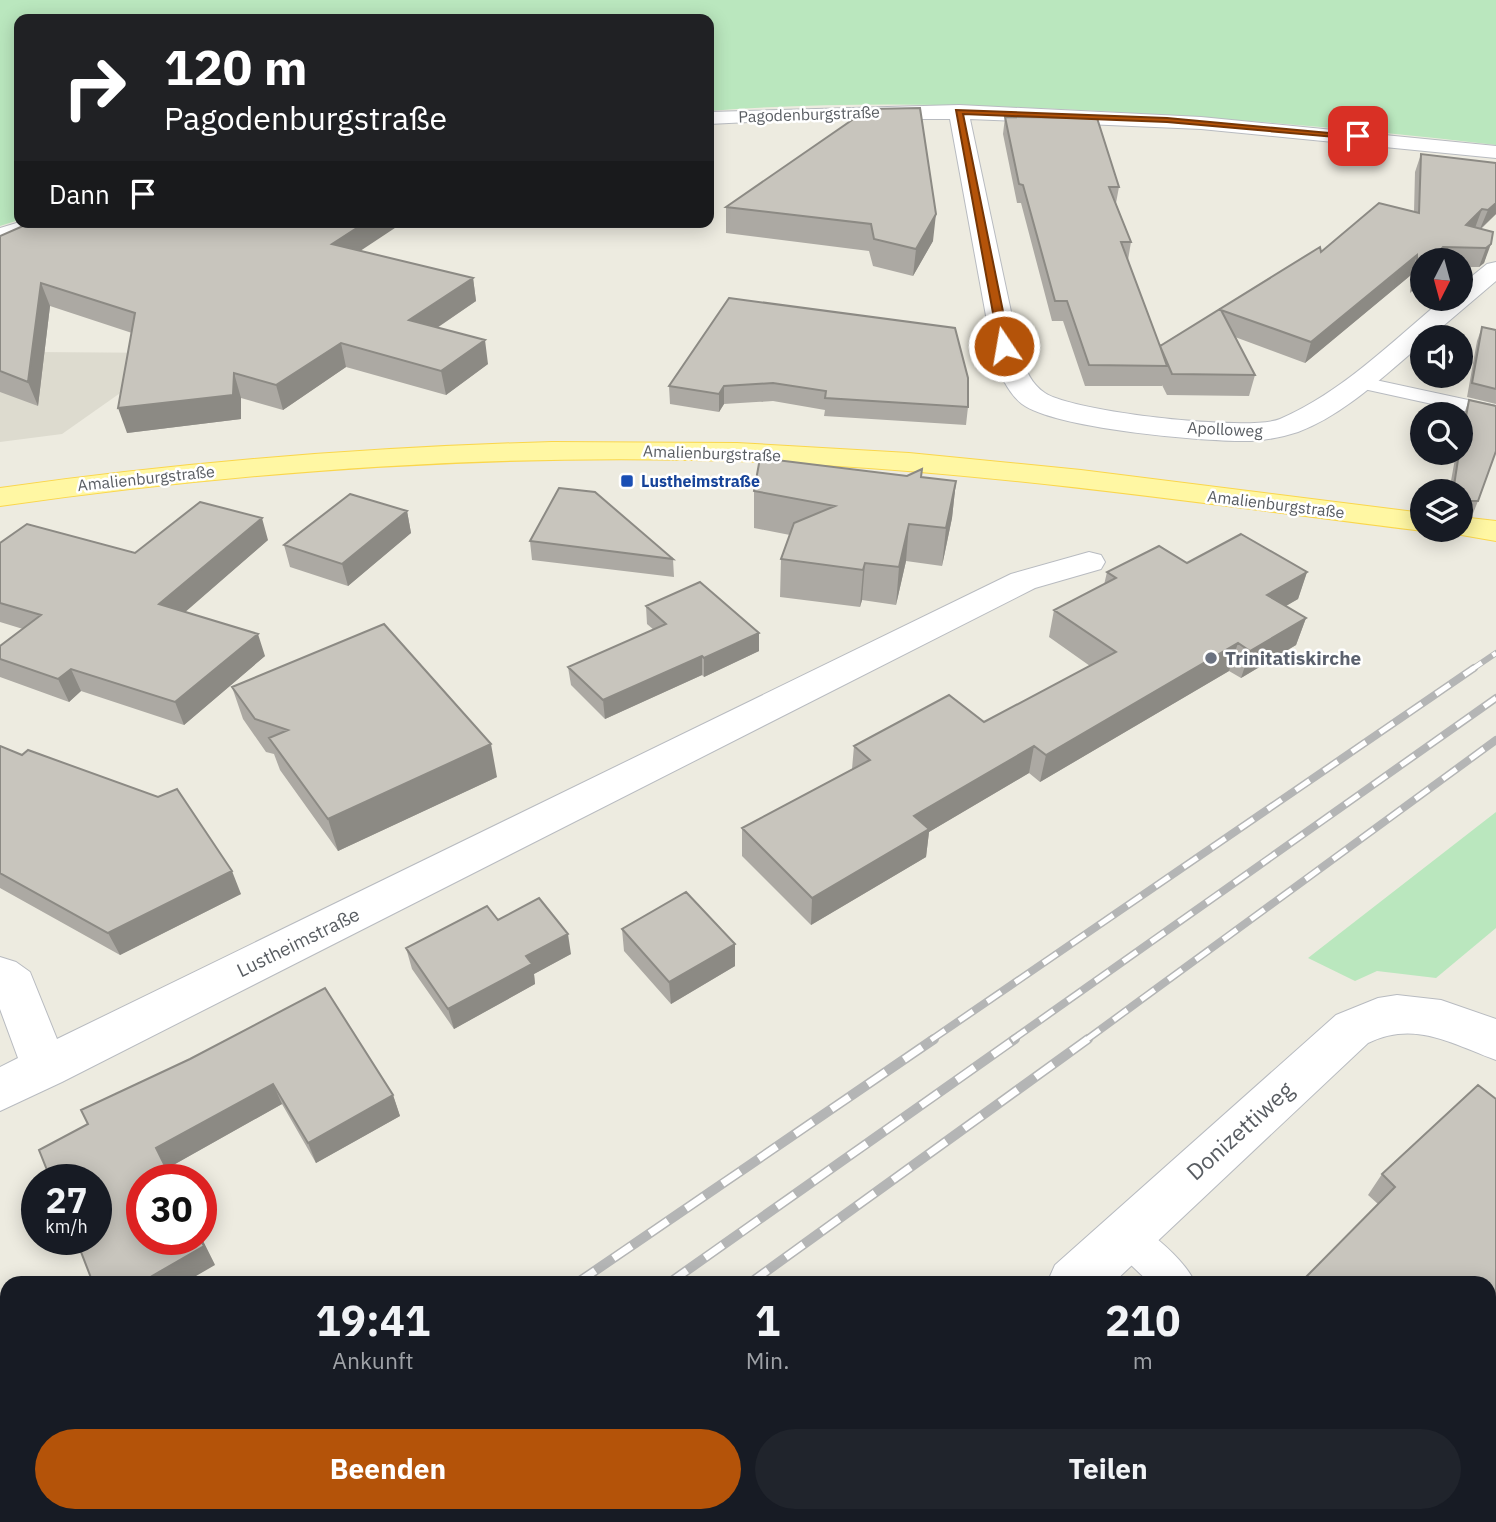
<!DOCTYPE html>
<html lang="de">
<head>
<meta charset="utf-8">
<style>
	body { margin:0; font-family:"IBM Plex Sans",sans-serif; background:#20242c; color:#f1f3f6; height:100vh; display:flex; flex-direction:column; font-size:26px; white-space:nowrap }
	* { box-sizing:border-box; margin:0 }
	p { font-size:23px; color:#9ea1a6 }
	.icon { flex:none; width:38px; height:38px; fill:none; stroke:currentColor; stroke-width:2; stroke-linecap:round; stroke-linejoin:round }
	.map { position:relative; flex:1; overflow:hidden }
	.sheet { position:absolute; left:0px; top:1276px; width:1496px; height:247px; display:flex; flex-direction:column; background:#171b24; border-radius:21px 21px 0 0; box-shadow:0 4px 18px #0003 }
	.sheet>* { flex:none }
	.banner { position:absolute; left:14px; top:14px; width:700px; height:214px; border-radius:14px; box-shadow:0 4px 18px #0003; background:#202124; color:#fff; overflow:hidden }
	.needle { width:46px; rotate:186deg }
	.controls { position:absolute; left:1410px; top:248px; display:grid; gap:14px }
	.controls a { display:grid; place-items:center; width:63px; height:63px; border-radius:50%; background:#171b24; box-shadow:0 4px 18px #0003; font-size:35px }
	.speed { position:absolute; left:21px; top:1164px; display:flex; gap:14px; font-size:35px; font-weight:700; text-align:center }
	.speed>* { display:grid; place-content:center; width:91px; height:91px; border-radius:50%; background:#171b24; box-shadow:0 4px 18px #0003; line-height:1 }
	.speed small { font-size:18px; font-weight:400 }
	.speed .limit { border:10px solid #d22; background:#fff; color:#111 }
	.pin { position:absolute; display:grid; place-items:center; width:60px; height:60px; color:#fff; margin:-30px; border-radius:14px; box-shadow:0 4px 10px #0006 }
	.me { position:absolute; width:77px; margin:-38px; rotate:348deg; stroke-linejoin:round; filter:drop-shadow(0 0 5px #0008) }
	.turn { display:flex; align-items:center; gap:24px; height:147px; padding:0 35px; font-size:32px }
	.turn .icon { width:91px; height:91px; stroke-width:2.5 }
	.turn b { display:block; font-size:49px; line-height:60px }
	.then { display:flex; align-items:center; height:66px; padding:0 35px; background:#0003; gap:14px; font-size:26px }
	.eta { display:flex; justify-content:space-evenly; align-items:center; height:119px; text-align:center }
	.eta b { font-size:42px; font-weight:700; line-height:49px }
	.action { display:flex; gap:14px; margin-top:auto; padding:14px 35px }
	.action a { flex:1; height:80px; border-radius:42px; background:#b45309; color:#fff; font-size:28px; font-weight:700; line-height:80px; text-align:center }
	.action a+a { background:#20242c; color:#f1f3f6 }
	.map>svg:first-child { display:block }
	.education { fill:#dddbcf }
	.green { fill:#bae7be }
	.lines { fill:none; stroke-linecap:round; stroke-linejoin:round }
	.service-casing { stroke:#b8bbc0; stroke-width:2 }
	.minor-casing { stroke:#b8bbc0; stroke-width:2 }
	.primary-casing { stroke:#fad64c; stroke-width:2 }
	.service { fill:#fff; fill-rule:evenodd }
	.minor { fill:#fff; fill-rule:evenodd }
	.primary { fill:#fff7a3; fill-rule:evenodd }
	.rail-far2-casing { stroke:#b4b5b5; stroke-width:6 }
	.rail-far1-casing { stroke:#b4b5b5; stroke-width:8 }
	.rail-casing { stroke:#b4b5b5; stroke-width:10 }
	.rail-far2 { stroke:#fff; stroke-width:4.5; stroke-dasharray:13; stroke-linecap:butt }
	.rail-far1 { stroke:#fff; stroke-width:5; stroke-dasharray:17; stroke-linecap:butt }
	.rail { stroke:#fff; stroke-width:7; stroke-dasharray:22; stroke-linecap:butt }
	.wall { fill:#aca9a3 }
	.shaded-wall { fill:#8c8a84 }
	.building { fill:#c8c5bd; stroke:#8c8a84; stroke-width:2 }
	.route { fill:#b45309; stroke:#753606; stroke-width:2 }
	.transit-dot { fill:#1a4fb4; stroke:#fff; stroke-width:2.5 }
	.worship-dot { fill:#6b7280; stroke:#fff; stroke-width:2.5 }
	.labels { text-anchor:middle; stroke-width:5; stroke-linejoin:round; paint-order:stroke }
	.far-street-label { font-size:16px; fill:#595d62; stroke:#fff }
	.far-transit-label { font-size:16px; font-weight:bold; fill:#164399; stroke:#fff; text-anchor:start }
	.worship-label { font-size:19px; font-weight:bold; fill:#5b616d; stroke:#fff; text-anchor:start }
	.street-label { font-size:19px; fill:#595d62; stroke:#fff }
	.near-street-label { font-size:23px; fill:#595d62; stroke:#fff }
</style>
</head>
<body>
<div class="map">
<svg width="1496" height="1522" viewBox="0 0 1496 1522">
	<rect width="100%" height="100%" fill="#edebe0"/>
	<path class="education" d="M33,352L177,353L62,434L0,442V358Z"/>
	<path class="green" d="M0,0H1496V145C1364,129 1233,119 1100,111C970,104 839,101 709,111V19H19V220L0,226Z
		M1496,812V928L1436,978L1377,971L1355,981L1308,958Z"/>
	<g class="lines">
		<g class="service-casing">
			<path id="service" d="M1357,376L1496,406V418L1350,386L1348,382Z
				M1126,1219C1148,1228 1186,1261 1195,1283H1150L1113,1248L1108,1236L1113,1224Z
				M1406,1516H1454L1457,1522H1409Z"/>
		</g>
		<g class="minor-casing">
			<path id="minor" d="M959,105L1201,117L1496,146V158L1201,129L970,119L1020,354C1026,370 1031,384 1045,393C1074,412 1248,432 1280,419C1341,393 1393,341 1443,299H1461V285L1487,264L1496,262V281L1429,338H1423V343C1386,374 1344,415 1298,432C1283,437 1267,440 1251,441C1206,442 1056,429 1022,404C1007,392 999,372 993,354L950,119H808L709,124V112Z
				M20,222H57L54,227L0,242V228Z
				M1089,552L1101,555L1105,562L1101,569L1035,588L62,1082L0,1111V1067L18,1058L0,1009V957L16,962L30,972L57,1039L1011,574Z
				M1397,995L1441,1000L1496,1019V1060C1452,1044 1415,1020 1368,1043L1113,1283H1047L1055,1265L1336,1015L1378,998Z
				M774,1516H840L838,1522H772Z"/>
		</g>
		<g class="primary-casing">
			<path id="primary" d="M552,442L737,443L909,453L1081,470L1423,513V530H1428L1423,531C1224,506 1024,477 823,465C548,449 273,467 0,506V488C184,462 367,447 552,442Z
				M1461,517L1496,521V541L1450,533L1448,530H1461Z"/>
		</g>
		<use href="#service" class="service"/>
		<use href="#minor" class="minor"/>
		<use href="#primary" class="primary"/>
		<g class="rail-far2-casing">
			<path id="rail-far2" d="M1471,670L1496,653"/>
		</g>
		<g class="rail-far1-casing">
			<path id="rail-far1" d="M931,1040L1474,668
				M1012,1040L1496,698
				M1086,1040L1496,740"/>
		</g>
		<g class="rail-casing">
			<path id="rail" d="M577,1283L934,1039
				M669,1283L1015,1039
				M750,1283L1088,1039
				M228,1522L237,1516
				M329,1522L338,1516
				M419,1522L428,1516"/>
		</g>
		<use href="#rail-far2" class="rail-far2"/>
		<use href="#rail-far1" class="rail-far1"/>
		<use href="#rail" class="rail"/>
	</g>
	<path class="wall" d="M868,109L933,241L913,276L873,266L869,251L726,233V207Z
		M1005,117L1119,187L1116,203L1131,242L1128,260L1160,346L1321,252L1414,212L1415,172L1421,154L1496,163V214L1481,229L1493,232L1484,263L1479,267H1461V261H1423L1410,293L1411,275L1305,363L1235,337L1255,375L1249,396L1167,395L1162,385V386H1085L1063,321H1052L1021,203H1017L1003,134Z
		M0,236L360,251L473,278L476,301L437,328L488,364L446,395L346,367L283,410L241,398V419L127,433L132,333L50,306L38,406L0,392Z
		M729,298L968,407L966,425L824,416L825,410L773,401L724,404L719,412L670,404L669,386Z
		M1482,327L1496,330V404L1467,397L1477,341Z
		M1469,400L1478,501L1472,516L1463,515L1461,519V492H1449L1456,453H1461V426L1464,414Z
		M956,481L952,518L942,566L906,561L896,605L862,600L860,607L780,597L781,559L790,535L754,528V491Z
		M407,511L411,533L348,586L290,567L284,545Z
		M268,540L184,612L265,656L184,725L81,691L69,702L0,677V646L23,629L0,622V543L135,553Z
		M530,541L673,559L674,577L532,560Z
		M1187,563L1307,572L1298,599L1286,606L1306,618L1296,645L1241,678L1229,671L1040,782L1029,773L929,832L926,857L811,925L742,856V828L852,769L854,746L984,722L1090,666L1049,637L1054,610L1104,585L1107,572Z
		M646,606L759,651L704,677L702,675L605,719L571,685L568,667L654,630L647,624Z
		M232,687L497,777L338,851L280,770L274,754L266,752L243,719Z
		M0,746L241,894L120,955L0,888Z
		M498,920L571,954L534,974L535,984L454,1029L412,969L406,948Z
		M622,929L735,966L671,1004L624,951Z
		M190,1059L393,1095L400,1116L316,1163L282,1104L168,1168L173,1180H142L201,1239V1237L215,1265L88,1124Z
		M1478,1085L1489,1283L1378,1204L1368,1195L1382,1174Z"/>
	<path class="shaded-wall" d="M1496,203V214L1480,229L1488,210Z
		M1482,209L1475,228L1466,225Z
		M936,214L933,241L913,276L916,249Z
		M366,222H404L336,267L332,244Z
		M1491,244L1484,263L1479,267L1486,248Z
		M1443,247L1438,261H1430Z
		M1417,255L1411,275L1305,363L1311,342Z
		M1423,268V280L1410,293L1417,274Z
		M473,278L476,301L413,344L409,320Z
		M41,283L50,306L38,406L28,382Z
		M485,340L488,364L446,395L441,371Z
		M341,343L346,367L283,410L276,385Z
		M234,373L241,398V419L127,433L118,408Z
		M724,386V404L719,412V394Z
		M956,481L952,518L942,566L946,528Z
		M407,511L411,533L348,586L342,564Z
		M262,518L268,540L168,627L159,604Z
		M909,524L906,561L896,605L899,567Z
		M865,563L862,600L860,607L863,570Z
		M1307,572L1298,599L1258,622L1267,595Z
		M1306,618L1296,645L1241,678L1250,651Z
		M759,633V651L704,677V658Z
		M258,634L265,656L184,725L175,702Z
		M1238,643L1229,671L1040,782L1046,755Z
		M702,656V675L605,719L603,700Z
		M71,669L81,691L69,702L58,679Z
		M491,744L497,777L338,851L328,819Z
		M1034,746L1029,773L929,832L926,857L811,925L812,898L914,816Z
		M232,871L241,894L120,955L108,933Z
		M568,934L571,954L534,974L535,984L454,1029L448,1009L526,956Z
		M735,944V966L671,1004L669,982Z
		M273,1084L282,1104L168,1168L173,1180H172L156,1148Z
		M393,1095L400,1116L316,1163L308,1143Z
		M201,1237L215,1265L184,1283H140L201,1239Z"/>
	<path class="building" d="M920,108L936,214L916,249L874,239L871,224L726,207L868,109Z
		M1005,117L1097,118L1119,187H1109L1131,242H1121L1160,346L1320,247L1321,252L1379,203L1419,213L1421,154L1496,163V203L1488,210L1482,209L1466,225L1493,232L1491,244L1486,248L1443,247L1430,261H1423V268L1417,274V255L1311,342L1221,310L1255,375L1172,374L1160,346L1167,366L1089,365L1067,301H1055L1023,185L1019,184Z
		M32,222H366L332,244L473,278L409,320L485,340L441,371L341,343L276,385L234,373L233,395L118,408L135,313L41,283L28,382L0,371V236Z
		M729,298L955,328L968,378V407L825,398L826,391L773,383L724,386L719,394L669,386Z
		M1482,327L1496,330V389L1472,383Z
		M1469,400L1496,406V451L1478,501H1465V511L1461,510V492H1453L1459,453H1461V444Z
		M760,458L907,476L922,469L921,477L956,481L946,528L909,524L899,567L865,563L863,570L781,559L794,523L835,506L754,491Z
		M559,488L595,492L673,559L530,541Z
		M350,494L407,511L342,564L284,545Z
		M200,502L262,518L159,604L258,634L175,702L71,669L58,679L0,659V646L41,615L0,603V543L27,524L135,553Z
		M1241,534L1307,572L1267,595L1306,618L1250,651L1238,643L1046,755L1034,746L914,816L929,829L812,898L742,828L870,760L854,746L949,695L984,722L1116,652L1054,610L1116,578L1107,572L1159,546L1187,563Z
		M700,582L759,633L704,658L702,656L603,700L568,667L666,624L646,606Z
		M384,624L491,744L328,819L269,738L288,730L255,719L232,687Z
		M0,746L22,755L28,750L158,797L177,789L232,871L108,933L0,873Z
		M686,892L735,944L669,982L622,929Z
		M539,898L568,934L526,956L532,964L448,1009L406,948L487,906L498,920Z
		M325,988L393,1095L308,1143L273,1084L156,1148L172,1180H142V1239H200L204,1246L140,1283H93L76,1239H96V1180H51L39,1150L88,1124L81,1110L190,1059Z
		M1478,1085L1496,1099V1308L1489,1316V1283H1300L1395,1187L1382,1174Z
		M1026,1516H1277L1283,1522H1019Z"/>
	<path class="route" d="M956,110L1167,118L1362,136L1358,139L1167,122L963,114L1010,346L1004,349L999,346Z"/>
	<rect class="transit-dot" x="620" y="474" width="14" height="14" rx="3.5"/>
	<circle class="worship-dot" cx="1211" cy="658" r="7"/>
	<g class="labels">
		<g class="far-street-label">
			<text transform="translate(809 114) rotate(-2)" y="6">Pagodenburgstraße</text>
			<text transform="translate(1225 429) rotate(3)" y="6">Apolloweg</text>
			<text transform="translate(712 453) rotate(2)" y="6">Amalienburgstraße</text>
			<text transform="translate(146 478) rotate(-6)" y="6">Amalienburgstraße</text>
			<text transform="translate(1276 504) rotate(7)" y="6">Amalienburgstraße</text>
		</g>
		<g class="far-transit-label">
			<text x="641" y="487">Lustheimstraße</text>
		</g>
		<g class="worship-label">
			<text x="1225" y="665">Trinitatiskirche</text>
		</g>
		<g class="street-label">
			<text transform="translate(298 942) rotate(-26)" y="7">Lustheimstraße</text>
		</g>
		<g class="near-street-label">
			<text transform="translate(1240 1131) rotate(-42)" y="8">Donizettiweg</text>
		</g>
	</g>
</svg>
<div class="controls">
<a><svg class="needle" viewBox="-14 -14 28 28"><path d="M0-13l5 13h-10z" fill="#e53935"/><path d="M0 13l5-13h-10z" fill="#9ea1a6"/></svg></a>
<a><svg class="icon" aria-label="sound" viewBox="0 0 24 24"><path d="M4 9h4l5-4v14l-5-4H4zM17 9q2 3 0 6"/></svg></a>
<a><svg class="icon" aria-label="search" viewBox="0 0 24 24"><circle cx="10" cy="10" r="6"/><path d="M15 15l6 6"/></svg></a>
<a><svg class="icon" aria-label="layers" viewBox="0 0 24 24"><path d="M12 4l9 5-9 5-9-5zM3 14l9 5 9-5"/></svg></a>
</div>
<div class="speed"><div>27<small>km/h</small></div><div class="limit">30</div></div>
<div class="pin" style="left:1358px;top:136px;background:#d93025"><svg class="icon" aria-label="arrive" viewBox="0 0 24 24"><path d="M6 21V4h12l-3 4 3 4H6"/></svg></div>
<svg class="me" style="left:1004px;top:346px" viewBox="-20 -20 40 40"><circle r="17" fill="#b45309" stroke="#fff" stroke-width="3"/><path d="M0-11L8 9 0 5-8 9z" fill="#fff"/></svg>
<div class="banner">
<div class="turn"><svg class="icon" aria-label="right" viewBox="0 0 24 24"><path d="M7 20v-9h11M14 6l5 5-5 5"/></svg><div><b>120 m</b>Pagodenburgstraße</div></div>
<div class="then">Dann<svg class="icon" aria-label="arrive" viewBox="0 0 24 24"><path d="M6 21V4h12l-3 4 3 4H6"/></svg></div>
</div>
<section class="sheet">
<div class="eta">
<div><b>19:41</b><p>Ankunft</p></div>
<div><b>1</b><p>Min.</p></div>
<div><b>210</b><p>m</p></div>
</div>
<div class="action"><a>Beenden</a><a>Teilen</a></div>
</section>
</div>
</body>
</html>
